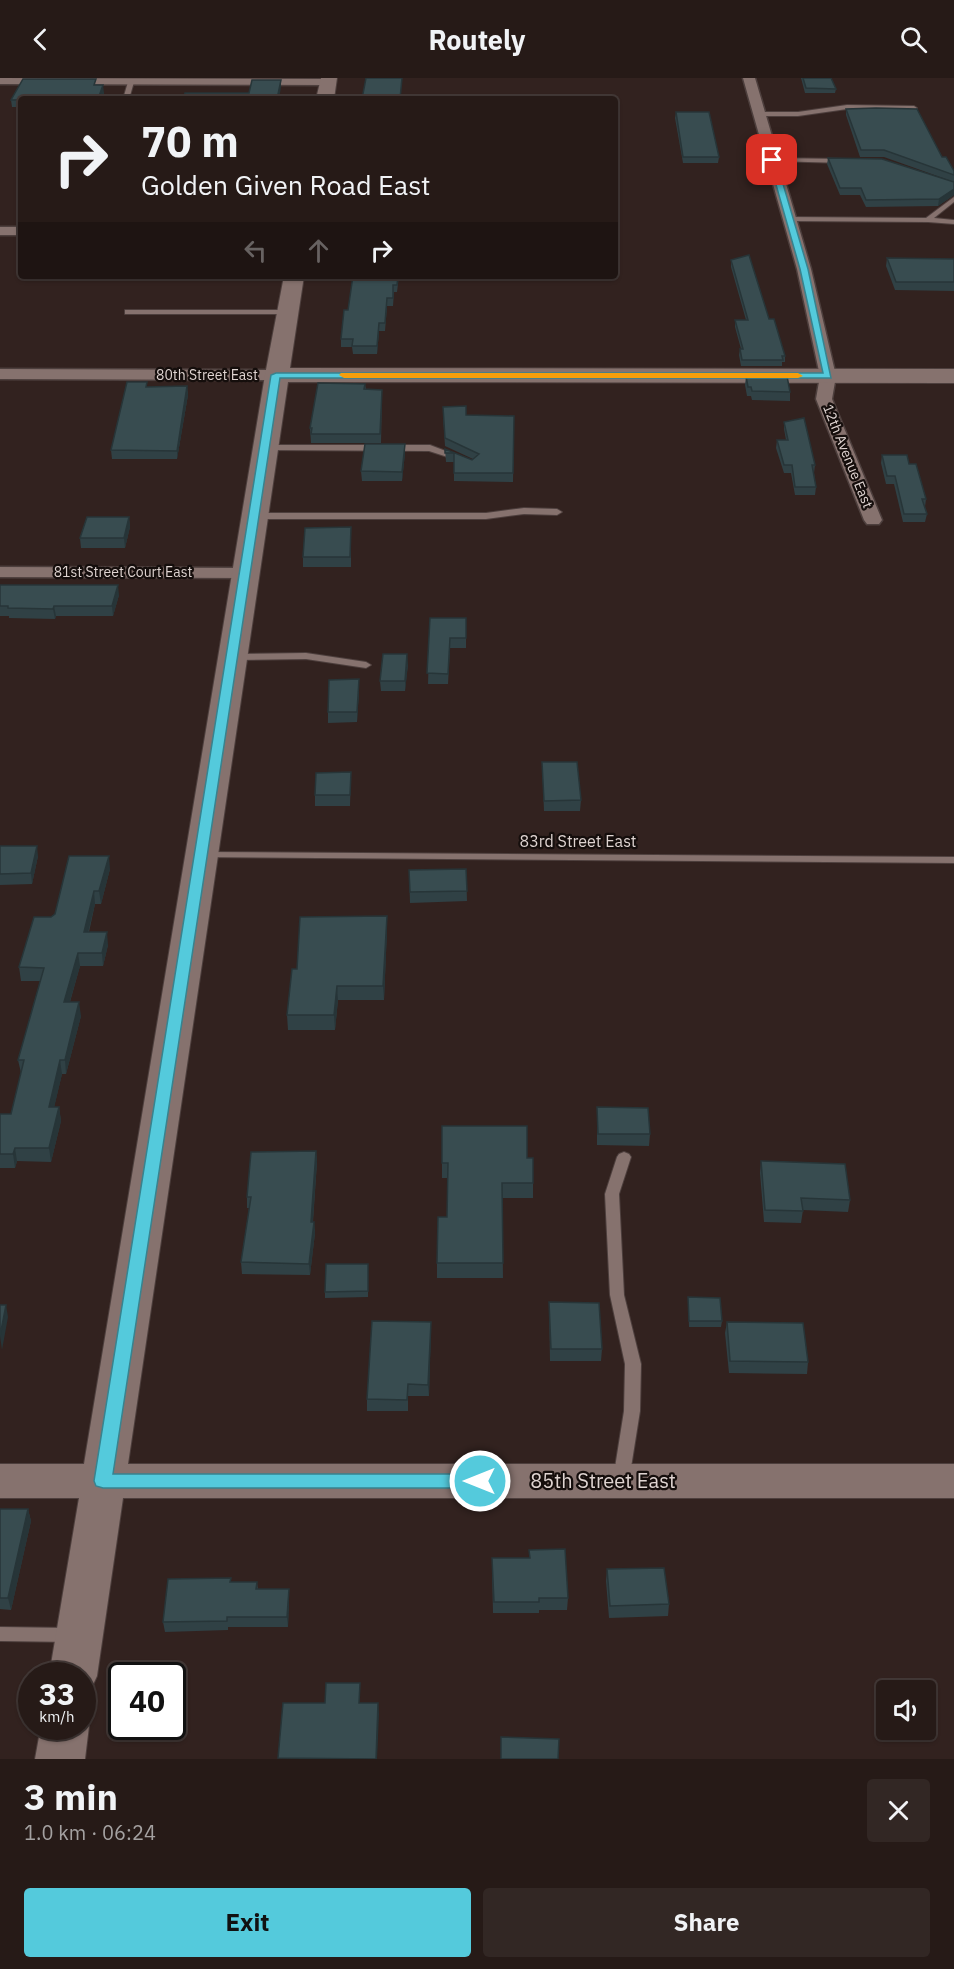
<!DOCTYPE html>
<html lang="en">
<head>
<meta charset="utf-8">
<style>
	body { margin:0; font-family:"IBM Plex Sans",sans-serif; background:#322724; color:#f1f3f6; height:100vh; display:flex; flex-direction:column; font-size:22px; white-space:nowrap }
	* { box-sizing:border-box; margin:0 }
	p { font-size:20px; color:#a4a1a1 }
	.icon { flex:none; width:33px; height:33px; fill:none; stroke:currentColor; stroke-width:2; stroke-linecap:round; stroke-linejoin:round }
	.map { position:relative; height:1681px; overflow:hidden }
	.side { display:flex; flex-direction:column; background:#261a17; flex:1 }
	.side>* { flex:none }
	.banner { position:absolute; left:18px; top:18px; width:600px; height:183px; border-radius:6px; box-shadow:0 2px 4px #0004,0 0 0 2px #423836; background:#261a17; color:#f1f3f6; overflow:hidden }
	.buttons { position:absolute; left:876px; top:1602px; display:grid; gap:12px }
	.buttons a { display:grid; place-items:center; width:60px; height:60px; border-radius:6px; background:#261a17; box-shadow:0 2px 4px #0004,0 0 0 2px #423836; font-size:30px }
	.speed { position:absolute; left:18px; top:1584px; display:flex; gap:12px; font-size:30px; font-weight:700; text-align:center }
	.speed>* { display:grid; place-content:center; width:78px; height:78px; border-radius:50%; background:#261a17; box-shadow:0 2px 4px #0004,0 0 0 2px #423836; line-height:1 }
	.speed small { font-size:15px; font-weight:400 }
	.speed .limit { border:3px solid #111; border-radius:9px; background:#fff; color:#111 }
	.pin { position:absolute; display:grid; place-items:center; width:51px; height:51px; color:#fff; margin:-26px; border-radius:12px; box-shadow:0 3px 9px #0006 }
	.me { position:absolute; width:66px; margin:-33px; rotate:270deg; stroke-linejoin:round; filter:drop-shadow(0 0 4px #0008) }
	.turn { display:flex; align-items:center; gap:21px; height:126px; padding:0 24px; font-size:27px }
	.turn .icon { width:78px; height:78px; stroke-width:2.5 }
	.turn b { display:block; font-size:42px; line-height:51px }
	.lanes { display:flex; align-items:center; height:57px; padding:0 24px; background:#0003; justify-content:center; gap:30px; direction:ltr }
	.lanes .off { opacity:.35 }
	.round { display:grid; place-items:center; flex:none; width:63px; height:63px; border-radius:6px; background:#322724 }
	.head { display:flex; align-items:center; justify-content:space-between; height:102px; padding:0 24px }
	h1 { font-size:36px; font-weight:700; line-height:45px }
	.action { display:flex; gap:12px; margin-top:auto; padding:12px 24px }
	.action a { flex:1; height:69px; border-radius:6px; background:#54cadc; color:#111; font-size:24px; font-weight:700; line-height:69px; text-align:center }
	.action a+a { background:#322724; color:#f1f3f6 }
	header { display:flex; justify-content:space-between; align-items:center; height:78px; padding:0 24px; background:#261a17; font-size:27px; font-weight:700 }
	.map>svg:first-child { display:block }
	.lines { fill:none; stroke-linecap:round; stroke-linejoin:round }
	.lane-casing { stroke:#4d3f3d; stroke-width:2 }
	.street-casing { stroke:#4d3f3d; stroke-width:3 }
	.secondary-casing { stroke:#4d3f3d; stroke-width:2 }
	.lane { fill:#86726e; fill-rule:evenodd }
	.street { fill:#86726e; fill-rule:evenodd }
	.secondary { fill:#86726e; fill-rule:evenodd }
	.wall { fill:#304145 }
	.shaded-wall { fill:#273538 }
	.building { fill:#384c50; stroke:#273538; stroke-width:1.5 }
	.route { fill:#54cadc; stroke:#37838f; stroke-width:1.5 }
	.slow { fill:#f59e0b }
	.labels { text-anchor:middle; stroke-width:4.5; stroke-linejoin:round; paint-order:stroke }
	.far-street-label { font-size:14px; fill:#dfd4d1; stroke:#150e0c }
	.street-label { font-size:16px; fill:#dfd4d1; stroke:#150e0c }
	.near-street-label { font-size:20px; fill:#dfd4d1; stroke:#150e0c }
</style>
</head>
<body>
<header><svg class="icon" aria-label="back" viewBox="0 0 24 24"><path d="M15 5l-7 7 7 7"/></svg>Routely<svg class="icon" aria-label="search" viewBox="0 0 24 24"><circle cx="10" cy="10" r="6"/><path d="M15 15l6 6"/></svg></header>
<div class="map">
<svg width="954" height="1681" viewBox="0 0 954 1681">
	<rect width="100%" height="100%" fill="#32221f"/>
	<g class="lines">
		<g class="lane-casing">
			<path id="lane" d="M131,2L134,4L129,21H123L128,4Z
				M847,27L914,28L917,30L914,32L847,31L798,38H759L756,36L759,34H798Z
				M773,80L844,81L847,83L844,85L771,83L770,82Z
				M954,119V124L934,140L954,142V146L928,144L789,143L785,141L789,139L926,140Z
				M125,232H287L291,234L287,236H125Z
				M265,367H430L464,380L460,383L429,373L262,372L261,370Z
				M524,430L557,431L562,434L557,437L524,436L486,441H254L249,438L254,435H486Z
				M306,575L366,584L371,587L366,590L306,581L233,582L228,579L233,576Z
				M202,774L954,779V785L198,779L196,777Z
				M624,1074L629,1076L631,1079L619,1116L624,1217L641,1286L640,1333L629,1402L627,1406L621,1408L615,1406L613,1402L624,1333L625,1286L610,1217L605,1116L617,1079L619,1076Z
				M0,1549L71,1550L77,1552L80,1557L77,1562L71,1564L0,1563Z"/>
		</g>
		<g class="street-casing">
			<path id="street" d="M0,0L328,1L334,4L328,7L0,6Z
				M743,0H755L811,191L836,298L832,321L882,442L879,446H867L864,442L816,321L820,298L797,191Z
				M0,149H21V157H0Z
				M0,291L276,292L284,297L276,302L0,301Z
				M0,489L245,490L251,491L254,495L251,499L245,500L0,499Z"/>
		</g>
		<g class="secondary-casing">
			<path id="secondary" d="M321,0H337L334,21H316Z
				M284,198H304L290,290L954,291V305L288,304L128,1386H954V1420H123L97,1598L90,1613L82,1615V1598H49L79,1420H0V1386H84L265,297Z
				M82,1634L89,1648L85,1681H35L41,1648H82Z"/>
		</g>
		<use href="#lane" class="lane"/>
		<use href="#street" class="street"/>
		<use href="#secondary" class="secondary"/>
	</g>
	<path class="wall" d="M801,0H831L836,11L835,15H805Z
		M97,7L104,15L101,21H21V29H12L11,22Z
		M846,31L942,79L954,93V104L884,79H860L846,37Z
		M676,34L719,79L718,85H683L675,40Z
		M828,80L954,104V117L938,128L866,129L860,117H840L827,86Z
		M887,180L954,181V213L895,212L886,188Z
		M731,182L769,241L785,278V284H782V288H741L739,277L740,271H741L735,249V242H746L731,189Z
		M399,198L397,214H394L393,228H387L385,253H379L377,276H353L352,269H341V261L348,232Z
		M746,298L790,314V323L752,322L751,318H747L745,307Z
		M365,306L366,311L382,320L381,365H311L310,350Z
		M187,308L188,317L177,381H112L111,372L148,309Z
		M443,337L514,338L513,404L454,403V384H446L445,371L472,382L473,381L445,368Z
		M784,344L815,387L814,395L816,409L815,417H795L791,395H784L776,370L777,362H786L784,351Z
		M405,366V375L402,403H362L361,393Z
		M882,377L909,386L926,421L925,429L927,436L925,444H903L894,406H886L881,385Z
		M129,439L130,449L125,470H81L80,460Z
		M351,459V489H303V479Z
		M0,507L119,517L113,538H56L55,541L9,540V538H0Z
		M430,540H466V570H450L448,606H428Z
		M408,586L405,613H381L380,603Z
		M359,601V612L357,644L328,645V634Z
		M542,684L581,722L580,733H544Z
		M351,694L350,728H315V717Z
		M0,768L38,778L32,806L0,807Z
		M110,791L101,826H95L89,854L108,867L103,888H80L70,924L81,938L66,996H62L54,1029H59L61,1043L51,1084L17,1083L15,1090H0V1036H11L21,995L18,982L40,903H21L19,889L51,839Z
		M466,791L467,823L410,825L409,792Z
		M387,838V852L384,922H338L335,952H288L287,937L297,891Z
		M597,1029L650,1056L649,1068L597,1067Z
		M316,1073L317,1084L313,1144H314L315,1155L310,1197L242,1196L241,1184L249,1130H247V1119Z
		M527,1080L533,1105V1120H502L503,1200H437V1185L447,1139V1100H442V1085Z
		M761,1083L850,1122L848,1134L803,1132L801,1145L764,1144L760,1095Z
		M368,1186V1219L325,1220V1214Z
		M688,1219L722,1243L721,1249H689Z
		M549,1224L602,1271L601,1283H550Z
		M431,1244L429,1318H408V1333H367V1321Z
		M727,1244L808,1284L807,1296L729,1295L725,1255Z
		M0,1431H28L31,1443L11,1532L0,1531Z
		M529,1472L568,1520L567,1532H539V1535H493L492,1492L529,1480Z
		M607,1491L669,1526L668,1538L609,1540L606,1503Z
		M231,1504H257L258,1511L289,1521L288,1549H228V1552L165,1554L163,1544Z"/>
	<path class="shaded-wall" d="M281,2V9L279,21H277Z
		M103,7L104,15L101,21H98Z
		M954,111V117L938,128L939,121Z
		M379,245V253L377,276V268Z
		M187,308L188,317L177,381V373Z
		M405,366V375L402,403V394Z
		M129,439L130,449L125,470L124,460Z
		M118,507L119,517L113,538L112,528Z
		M54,528L56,538L55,541L53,531Z
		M407,576L408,586L405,613V603Z
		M359,601V612L357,644V634Z
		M37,768L38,778L32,806L31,795Z
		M109,778L110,791L101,826L99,813Z
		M94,813L95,826L85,867L84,854Z
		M387,838V852L384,922L383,908Z
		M107,854L108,867L103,888L102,875Z
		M78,875L80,888L66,937L64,924Z
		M337,908L338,922L335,952L334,937Z
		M79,924L81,938L66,996L65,982Z
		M60,982L62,996L51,1043L49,1029Z
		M59,1029L61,1043L51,1084L49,1070Z
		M15,1070L17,1083L15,1090L13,1076Z
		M316,1073L317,1084L312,1155L311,1144Z
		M314,1144L315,1155L310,1197L309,1186Z
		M6,1227L8,1239L2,1272L0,1258Z
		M431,1244V1255L429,1318L428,1307Z
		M28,1431L31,1443L11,1532L8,1520Z
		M289,1511V1521L288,1549L287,1539Z
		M378,1625L379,1636L377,1681H376Z"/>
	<path class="building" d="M366,0H402L400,21H362Z
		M803,0H831L836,11L806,10Z
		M23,1H96L94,7H103L98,21L11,22Z
		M252,2H281L277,21H183L185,15H249Z
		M876,30L917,31L942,79H946L954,93V97L884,72H861L846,31Z
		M676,34H709L719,79H683Z
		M828,80L882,81L954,104V111L939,121L866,122L861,110H840Z
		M749,177L769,241H774L785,278H782L783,282H742L740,271H743L735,242H748L731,182Z
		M887,180L954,181V204H896Z
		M353,198H398L397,207H393V220H387L385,245H379L377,268H352L353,261H341L344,232H348Z
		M746,298H787L790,314L752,313L751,309H748Z
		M127,304H147L146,309L187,308L177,373L111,372Z
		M318,305L365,306L364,311L382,312L380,356H311L312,350H310Z
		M466,328V337L514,338L513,395H454V375H445V371L472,382L479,376L445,360L443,329Z
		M804,340L815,387H812L816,409H795L792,387H784L777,362H788L784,344Z
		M365,366H405L402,394L361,393Z
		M882,377H907L909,386H916L926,421H922L927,436H904L895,398H887Z
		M87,439H129L124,460H80Z
		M351,449L350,479H303L305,450Z
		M0,507H118L112,528H54L53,531L8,530V528H0Z
		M430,540H466V560H450L448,596L427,595Z
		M383,576H407L405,603H380Z
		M359,601L357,634H328L329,602Z
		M542,684H577L581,722L544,723Z
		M351,694L350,717H315L316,695Z
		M0,768H37L31,795L0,796Z
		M69,778H109L99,813H94L84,854H107L102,875H78L64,924H79L65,982H60L49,1029H59L49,1070H15L13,1076H0V1036H11L24,982H18L44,890L19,889L34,839H51L55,836Z
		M466,791L467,813L410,814L409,792Z
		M387,838L383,908H337L334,937H287L292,891H297L300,839Z
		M597,1029L648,1030L650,1056H598Z
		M442,1048H527V1080H533V1105H502L503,1185H437L438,1139H447L448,1085H442Z
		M316,1073L311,1144H314L309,1186L241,1184L251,1119H247L251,1074Z
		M761,1083L845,1086L850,1122L801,1120L803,1133L765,1132Z
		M326,1186H368V1213L325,1214Z
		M688,1219L720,1220L722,1243H689Z
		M549,1224L599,1225L602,1271H551Z
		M0,1227H6L0,1258Z
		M372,1243L431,1244L428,1307L408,1306L407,1322L367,1321Z
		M727,1244L803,1245L808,1284L730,1283Z
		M0,1431H28L8,1520H0Z
		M565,1471L568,1520H539V1524H494L492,1480H530L529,1472Z
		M664,1490L669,1526L610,1528L607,1491Z
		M231,1500L230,1504H257L256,1511H289L287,1539H227V1543L163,1544L168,1501Z
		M326,1605H360L359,1625H378L376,1681L278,1680L283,1625H325Z
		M501,1659L559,1661L558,1681H501Z"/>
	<path class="route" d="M772,80L776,82L808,191L831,300H280L113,1396H480L486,1398L489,1403L486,1408L480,1410H103L96,1408L94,1403L271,297L276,295H823L800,191L769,82Z"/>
	<path class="slow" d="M341,295H798L803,298L798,300H344L339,297Z"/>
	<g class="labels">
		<g class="far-street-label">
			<text x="207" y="302">80th Street East</text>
			<text transform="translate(848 378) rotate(68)" y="5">12th Avenue East</text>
			<text x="123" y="499">81st Street Court East</text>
		</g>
		<g class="street-label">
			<text x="578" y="769">83rd Street East</text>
		</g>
		<g class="near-street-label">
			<text x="603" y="1410">85th Street East</text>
		</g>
	</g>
</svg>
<div class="buttons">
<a><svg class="icon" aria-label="sound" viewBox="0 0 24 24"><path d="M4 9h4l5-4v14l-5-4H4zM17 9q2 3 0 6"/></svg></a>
</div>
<div class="speed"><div>33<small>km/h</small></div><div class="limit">40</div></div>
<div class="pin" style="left:772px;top:82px;background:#d93025"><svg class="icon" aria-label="arrive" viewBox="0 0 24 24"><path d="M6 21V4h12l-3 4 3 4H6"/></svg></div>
<svg class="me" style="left:480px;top:1403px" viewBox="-20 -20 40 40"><circle r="17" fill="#54cadc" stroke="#fff" stroke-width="3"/><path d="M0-11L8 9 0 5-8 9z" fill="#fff"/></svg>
<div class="banner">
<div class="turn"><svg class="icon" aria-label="right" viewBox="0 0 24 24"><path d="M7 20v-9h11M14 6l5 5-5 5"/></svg><div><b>70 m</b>Golden Given Road East</div></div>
<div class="lanes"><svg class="icon off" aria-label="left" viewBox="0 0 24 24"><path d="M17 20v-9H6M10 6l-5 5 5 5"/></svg><svg class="icon off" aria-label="ahead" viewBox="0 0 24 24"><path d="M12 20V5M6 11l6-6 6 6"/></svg><svg class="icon" aria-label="right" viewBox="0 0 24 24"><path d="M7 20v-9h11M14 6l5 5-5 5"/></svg></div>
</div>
</div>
<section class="side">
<div class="head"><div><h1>3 min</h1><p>1.0 km · 06:24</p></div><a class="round"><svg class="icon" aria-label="close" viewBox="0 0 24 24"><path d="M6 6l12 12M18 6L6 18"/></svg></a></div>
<div class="action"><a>Exit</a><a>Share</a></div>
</section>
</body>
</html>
